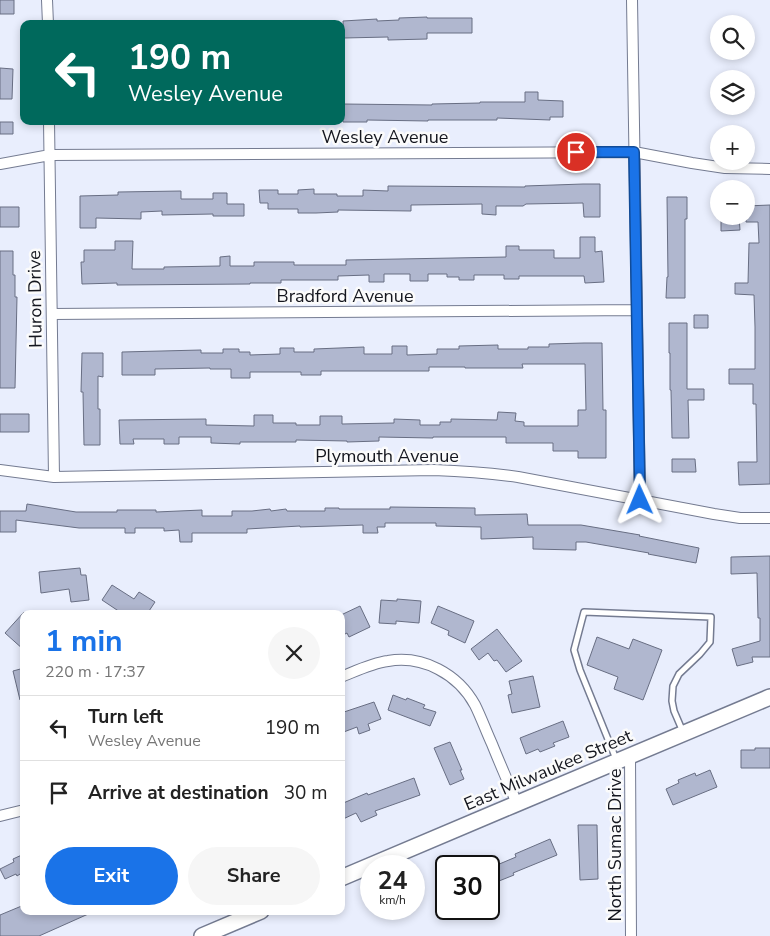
<!DOCTYPE html>
<html lang="en">
<head>
<meta charset="utf-8">
<style>
	body { margin:0; font-family:"Nunito Sans",sans-serif; background:#f6f6f6; color:#222; height:100vh; display:flex; flex-direction:column; font-size:19px; white-space:nowrap }
	* { box-sizing:border-box; margin:0 }
	p { font-size:16px; color:#767676 }
	.icon { flex:none; width:28px; height:28px; fill:none; stroke:currentColor; stroke-width:2; stroke-linecap:round; stroke-linejoin:round }
	.map { position:relative; flex:1; overflow:hidden }
	.drawer { position:absolute; left:20px; top:610px; width:325px; height:305px; display:flex; flex-direction:column; background:#fff; border-radius:10px; box-shadow:0 2px 8px #0003 }
	.drawer>* { flex:none }
	.hud { position:absolute; left:20px; top:20px; width:325px; height:105px; border-radius:10px; box-shadow:0 2px 8px #0003; background:#00695c; color:#fff; overflow:hidden }
	.tools { position:absolute; left:710px; top:15px; display:grid; gap:10px }
	.tools a { display:grid; place-items:center; width:45px; height:45px; border-radius:50%; background:#fff; box-shadow:0 2px 8px #0003; font-size:25px }
	.speed { position:absolute; left:360px; top:855px; display:flex; gap:10px; font-size:25px; font-weight:700; text-align:center }
	.speed>* { display:grid; place-content:center; width:65px; height:65px; border-radius:50%; background:#fff; box-shadow:0 2px 8px #0003; line-height:1 }
	.speed small { font-size:12px; font-weight:400 }
	.speed .limit { border:2px solid #111; border-radius:8px; background:#fff; color:#111 }
	.pin { position:absolute; display:grid; place-items:center; width:42px; height:42px; color:#fff; margin:-21px; border:2px solid #fff; border-radius:50%; box-shadow:0 1px 5px #0007 }
	.me { position:absolute; width:55px; margin:-28px; rotate:359deg; stroke-linejoin:round; filter:drop-shadow(0 0 4px #0008) }
	.turn { display:flex; align-items:center; gap:18px; height:105px; padding:0 25px; font-size:22px }
	.turn .icon { width:65px; height:65px; stroke-width:2.5 }
	.turn b { display:block; font-size:35px; line-height:42px }
	.round { display:grid; place-items:center; flex:none; width:52px; height:52px; border-radius:26px; background:#f6f6f6 }
	.headline { display:flex; align-items:center; justify-content:space-between; height:85px; padding:0 25px }
	h1 { font-size:30px; font-weight:700; line-height:38px; color:#1a73e8 }
	.action { display:flex; gap:10px; margin-top:auto; padding:10px 25px }
	.action a { flex:1; height:58px; border-radius:30px; background:#1a73e8; color:#fff; font-size:20px; font-weight:700; line-height:58px; text-align:center }
	.action a+a { background:#f6f6f6; color:#222 }
	ul { padding:0; list-style:none }
	li { display:flex; align-items:center; gap:15px; height:65px; padding:0 25px; border-top:1px solid #e0e0e0 }
	li div { flex:1 }
	li b { display:block; font-size:19px }
	li em { font-style:normal }
	.map>svg:first-child { display:block }
	.building { fill:#b0b7cf; stroke:#686e83 }
	.lines { fill:none; stroke-linecap:round; stroke-linejoin:round }
	.service-casing { stroke:#747b91; stroke-width:8 }
	.minor-casing { stroke:#747b91; stroke-width:12 }
	.secondary-casing { stroke:#747b91; stroke-width:18 }
	.service { stroke:#fff; stroke-width:5 }
	.minor { stroke:#fff; stroke-width:10 }
	.secondary { stroke:#fff; stroke-width:15 }
	.route-casing { stroke:#114b97; stroke-width:12 }
	.route { stroke:#1a73e8; stroke-width:9 }
	.labels { text-anchor:middle; stroke-width:5; stroke-linejoin:round; paint-order:stroke }
	.street-label { font-size:18px; fill:#14161e; stroke:#fbfbfb }
</style>
</head>
<body>
<div class="map">
<svg width="770" height="936" viewBox="0 0 770 936">
	<rect width="100%" height="100%" fill="#e9eefd"/>
	<path class="building" d="M0,0H14V14H0Z
		M427,17V18H472V33H427V39L388,40V37L344,38L343,21L377,19V21L399,20V18Z
		M0,68L13,69L12,99H0Z
		M525,92H538V100L563,101V117H550V120L497,118V120H428V121L367,120V122H343V104L432,105V104L480,103V102H525Z
		M0,122H13V134H0Z
		M583,184H600V217H584L583,203L526,204L523,206H496V215L482,214V204L411,205V211L338,210V212L316,213H298V209H268V203H260L259,190H278V194H298V190L314,189V194H337V196H363V190L388,191V186L525,187V186Z
		M181,191V199H213V193H227V204H244V216H213V214L162,215V211L141,212V219L96,218V228H80V196L118,195V192Z
		M667,197H687V219H685V298H666L667,277H668Z
		M770,205V484L739,485L738,462H757L756,404H753V384H729V369H755V327L754,295L735,294V283H748L749,243H759L758,222H746V206Z
		M0,207H19V227H0Z
		M721,216H739L740,230L721,231Z
		M580,237H595V252L602,251L604,282L585,283L584,276H519V279H504V275H474V280H459V277H447V274H428V281H410V274H384V282H369V275L338,276V280H281V283H250V284L117,285V283L82,284L81,262H84V250H115V241H133L132,269H164V267L220,266V257L230,256V266H254V262H294V265H346V260L506,257V246H519V250H554V258H580Z
		M0,251H13V275H15V297H17L15,388H0Z
		M694,315H708V328H694Z
		M669,323H687V389H704V400H688L689,438H672L671,390H670V353H669Z
		M584,343H602L603,410H606V458H578V451H553V443H506V437H433V438L379,437V441L347,442V441L296,440V442H240V444L211,443V437H179V444H164V439H133L134,444H120L119,420L206,419V425L254,426V415H273V423H296V425H320V416H342V424L394,423V419L420,420V425H440V422H451V419L497,420L498,412L516,413L515,421L524,422V426H578V410H586L585,364H522L523,368H465V367H429V371H321V375H301V372H250V378H231V369H210V368L155,369V375H122V352L201,350V353H223V349H239V352H250V355L280,354V348H294V352H314V349L364,347V354H392V346H407V355L437,354V349H459V346L498,345V349H528V347H549V344Z
		M82,353H103V377L98,376V409H100V445H84L83,392H81Z
		M0,414H29V432H0Z
		M672,459H695L696,472H672Z
		M27,504L76,512H117V510H156V512L202,510V516H232V511H252L270,509L271,511L286,509L287,511H325V508H339V509H390V507L475,508V515L527,514L528,525H581L640,535L639,536L699,548L696,563L648,554L649,553L586,542H576V550L533,549V537L481,539V527L436,526V523H385V527H377L378,533H363V525L300,527V526L247,529V533H192V542H180L179,530L164,531V528H135V533H125V528H79L16,520V532H0V511H26Z
		M770,556V657H752L753,662L737,666L732,649L760,641V618H758L757,573L731,574V557Z
		M80,568L81,575H86L89,600L71,602L69,589L41,593L39,572Z
		M112,585L134,599L139,592L155,602L147,614H123L102,600Z
		M397,599L421,601L419,623L396,621V624L379,623L381,600L397,601Z
		M360,606L370,627L349,637L347,633L341,636V615Z
		M438,606L474,621L465,643L448,635L449,631L431,623Z
		M24,612V650L5,633Z
		M497,629L522,661L506,672L497,660L494,661L488,653L479,660L471,649Z
		M597,637L629,649L633,639L662,650L643,700L614,689L618,677L587,665Z
		M24,668V699L20,700L13,671Z
		M533,676L540,707L512,713L508,695L512,694L509,681Z
		M393,695L406,700L407,698L425,705L423,708L436,712L430,726L388,710Z
		M374,702L381,719L368,724L370,730L359,734L357,727L341,733V713Z
		M563,721L569,737L553,743L555,746L540,752L538,749L526,754L520,738Z
		M450,742L462,770H460L464,779L450,785L434,748Z
		M755,748H770V768H741V750H755Z
		M710,770L717,787L673,805L666,789L679,783L678,780L695,773L696,776Z
		M414,778L420,795L375,811L377,815L361,822L356,813L341,820V804L367,793L368,795Z
		M578,825H597L598,879L580,880Z
		M550,839L557,855L513,873L514,875L489,885V865L496,862L497,865L516,857L515,854Z
		M24,854V883L20,874L17,876L16,874L5,879L0,869L14,862L13,859Z
		M24,905V911H95L39,936H0V915Z"/>
	<g class="lines">
		<g class="service-casing">
			<path id="service" d="M616,759L580,670L574,650L584,612L711,617L710,642L700,654L679,674L673,686L672,701L674,711L683,732"/>
		</g>
		<g class="minor-casing">
			<path id="minor" d="M47,0L48,24
				M632,0L640,500
				M49,121L54,477
				M0,164L50,155L634,152L692,163L725,168L770,169
				M52,314L637,310
				M0,470L54,477L434,470C462,471 490,473 518,477L714,514L740,518H770
				M341,677C356,671 372,663 388,661C423,655 458,674 475,705C481,717 486,731 492,744C500,764 509,784 517,804
				M630,755L631,936
				M0,816L24,810"/>
		</g>
		<g class="secondary-casing">
			<path id="secondary" d="M341,878C484,818 627,756 770,697
				M202,936L261,911"/>
		</g>
		<use href="#service" class="service"/>
		<use href="#minor" class="minor"/>
		<use href="#secondary" class="secondary"/>
	</g>
	<g class="lines">
		<g class="route-casing">
			<path id="route" d="M576,152H634L640,500"/>
		</g>
		<use href="#route" class="route"/>
	</g>
	<g class="labels">
		<g class="street-label">
			<text x="385" y="143">Wesley Avenue</text>
			<text x="345" y="302">Bradford Avenue</text>
			<text transform="translate(35 299) rotate(-91)" y="6">Huron Drive</text>
			<text x="387" y="462">Plymouth Avenue</text>
			<text transform="translate(548 770) rotate(-23)" y="6">East Milwaukee Street</text>
			<text transform="translate(615 845) rotate(-90)" y="6">North Sumac Drive</text>
		</g>
	</g>
</svg>
<div class="tools">
<a><svg class="icon" aria-label="search" viewBox="0 0 24 24"><circle cx="10" cy="10" r="6"/><path d="M15 15l6 6"/></svg></a>
<a><svg class="icon" aria-label="layers" viewBox="0 0 24 24"><path d="M12 4l9 5-9 5-9-5zM3 14l9 5 9-5"/></svg></a>
<a>+</a>
<a>−</a>
</div>
<div class="speed"><div>24<small>km/h</small></div><div class="limit">30</div></div>
<div class="pin" style="left:576px;top:152px;background:#d93025"><svg class="icon" aria-label="arrive" viewBox="0 0 24 24"><path d="M6 21V4h12l-3 4 3 4H6"/></svg></div>
<svg class="me" style="left:640px;top:500px" viewBox="-20 -20 40 40"><path d="M0-17L14 15 0 8-14 15z" fill="#1a73e8" stroke="#fff" stroke-width="4"/></svg>
<div class="hud">
<div class="turn"><svg class="icon" aria-label="left" viewBox="0 0 24 24"><path d="M17 20v-9H6M10 6l-5 5 5 5"/></svg><div><b>190 m</b>Wesley Avenue</div></div>
</div>
<section class="drawer">
<div class="headline"><div><h1>1 min</h1><p>220 m · 17:37</p></div><a class="round"><svg class="icon" aria-label="close" viewBox="0 0 24 24"><path d="M6 6l12 12M18 6L6 18"/></svg></a></div>
<ul>
<li><svg class="icon" aria-label="left" viewBox="0 0 24 24"><path d="M17 20v-9H6M10 6l-5 5 5 5"/></svg><div><b>Turn left</b><p>Wesley Avenue</p></div><em>190 m</em></li>
<li><svg class="icon" aria-label="arrive" viewBox="0 0 24 24"><path d="M6 21V4h12l-3 4 3 4H6"/></svg><div><b>Arrive at destination</b></div><em>30 m</em></li>
</ul>
<div class="action"><a>Exit</a><a>Share</a></div>
</section>
</div>
</body>
</html>
